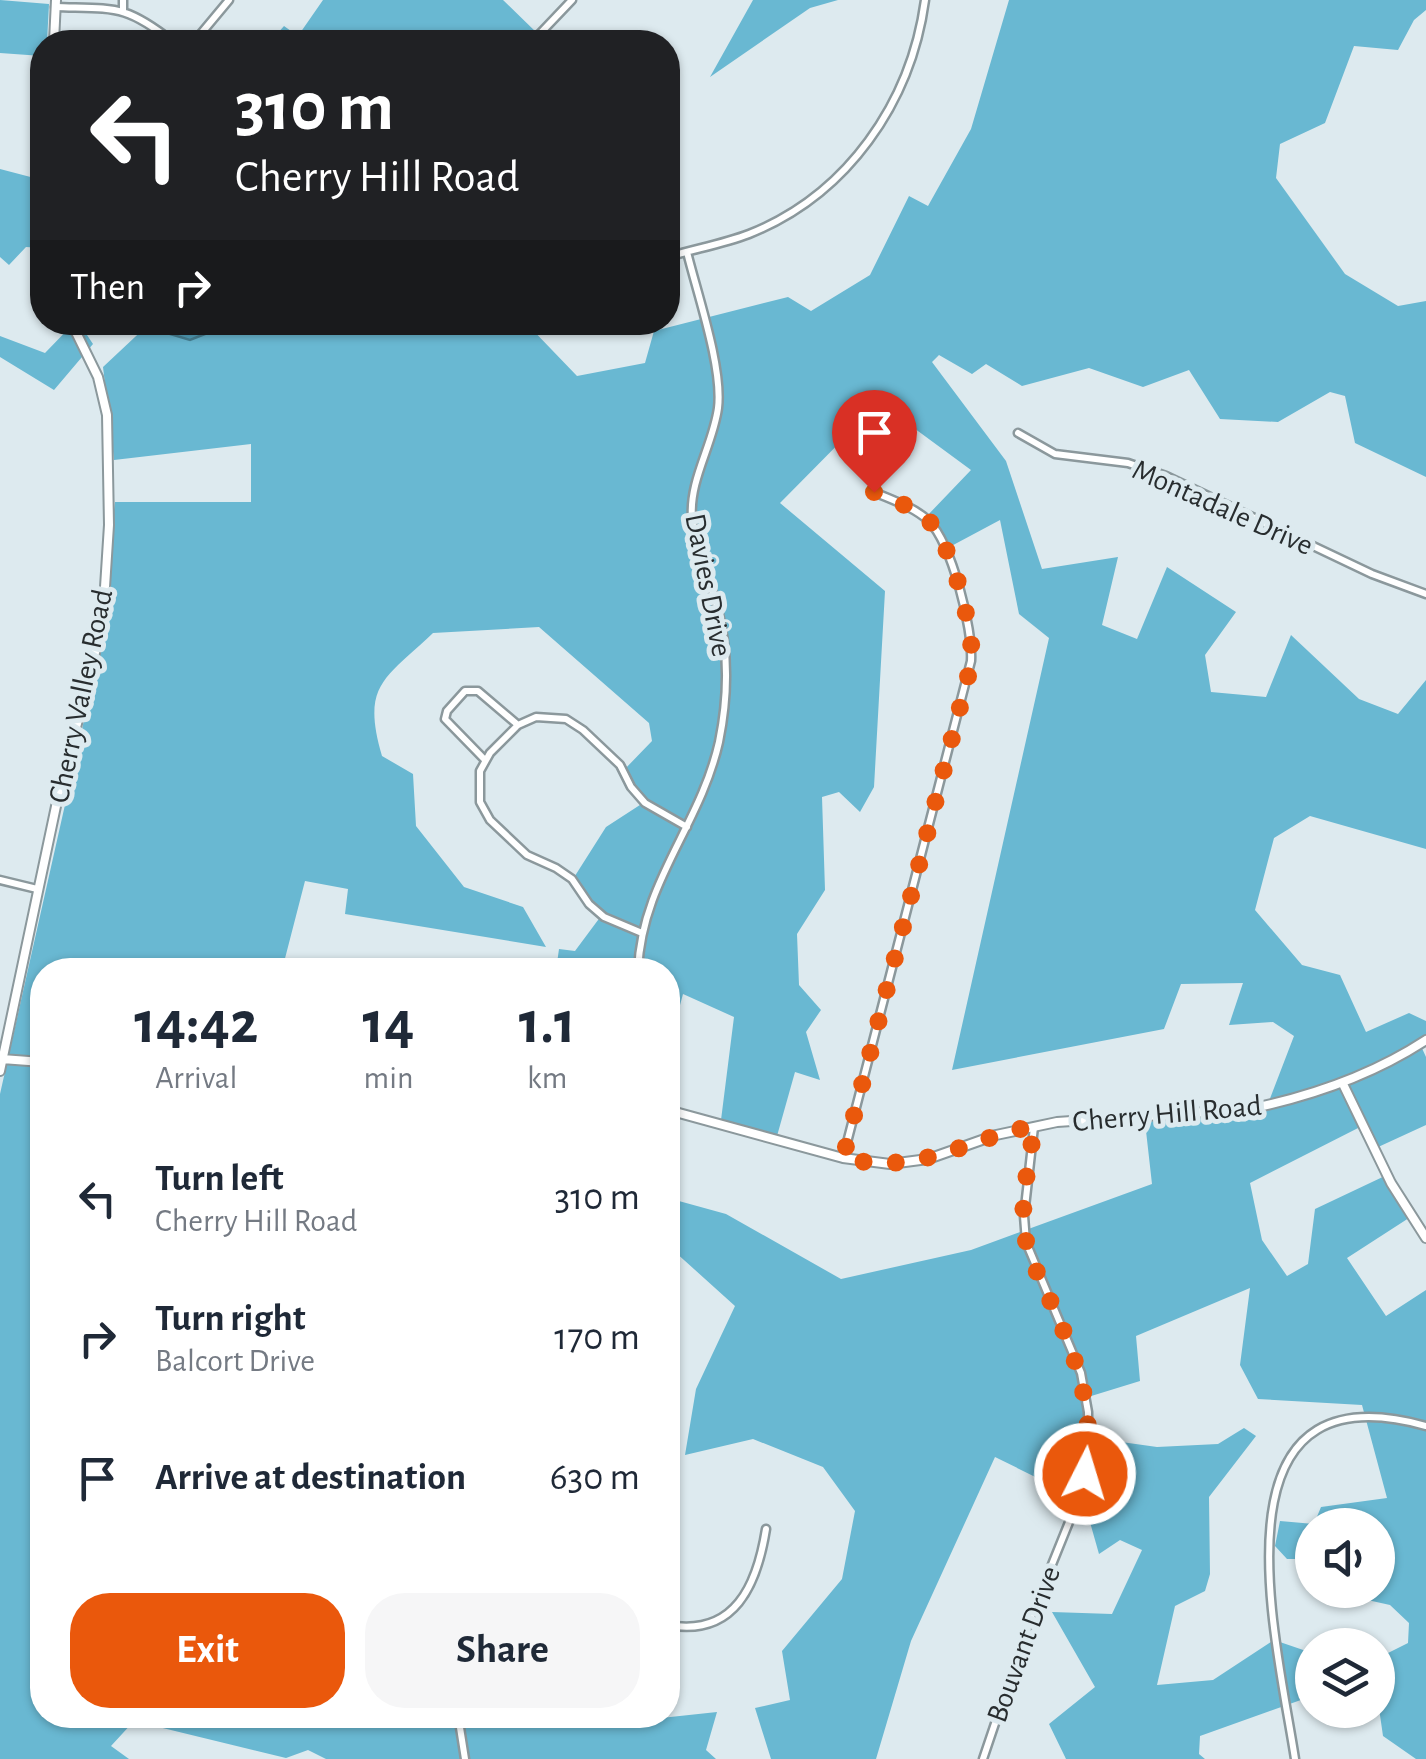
<!DOCTYPE html>
<html lang="en">
<head>
<meta charset="utf-8">
<style>
	body { margin:0; font-family:"Alegreya Sans",sans-serif; background:#f6f6f7; color:#1f2937; height:100vh; display:flex; flex-direction:column; font-size:38px; white-space:nowrap }
	* { box-sizing:border-box; margin:0 }
	p { font-size:32px; color:#747a83 }
	.icon { flex:none; width:55px; height:55px; fill:none; stroke:currentColor; stroke-width:2; stroke-linecap:round; stroke-linejoin:round }
	.map { position:relative; flex:1; overflow:hidden }
	.side { position:absolute; left:30px; top:958px; width:650px; height:770px; display:flex; flex-direction:column; background:#fff; border-radius:40px; box-shadow:0 2px 8px #0004 }
	.side>* { flex:none }
	.hud { position:absolute; left:30px; top:30px; width:650px; height:305px; border-radius:40px; box-shadow:0 2px 8px #0004; background:#202124; color:#fff; overflow:hidden }
	.tools { position:absolute; left:1295px; top:1508px; display:grid; gap:20px }
	.tools a { display:grid; place-items:center; width:100px; height:100px; border-radius:50%; background:#fff; box-shadow:0 2px 8px #0004; font-size:50px }
	.pin { position:absolute; display:grid; place-items:center; width:85px; height:85px; color:#fff; margin:-102px -42px; border-radius:50% 50% 50% 0; rotate:-45deg; box-shadow:0 0 10px #0007 }
	.pin .icon { rotate:45deg }
	.me { position:absolute; width:110px; margin:-55px; rotate:5deg; stroke-linejoin:round; filter:drop-shadow(0 0 8px #0008) }
	.turn { display:flex; align-items:center; gap:35px; height:210px; padding:0 40px; font-size:45px }
	.turn .icon { width:130px; height:130px; stroke-width:2.5 }
	.turn b { display:block; font-size:70px; line-height:85px }
	.then { display:flex; align-items:center; height:95px; padding:0 40px; background:#0003; gap:20px; font-size:38px }
	.eta { display:flex; justify-content:space-evenly; align-items:center; height:170px; text-align:center }
	.eta b { font-size:60px; font-weight:700; line-height:70px }
	.cta { display:flex; gap:20px; margin-top:auto; padding:20px 40px }
	.cta a { flex:1; height:115px; border-radius:40px; background:#ea580c; color:#fff; font-size:40px; font-weight:700; line-height:115px; text-align:center }
	.cta a+a { background:#f6f6f7; color:#1f2937 }
	ul { padding:0; list-style:none }
	li { display:flex; align-items:center; gap:30px; height:140px; padding:0 40px }
	li div { flex:1 }
	li b { display:block; font-size:38px }
	li em { font-style:normal }
	.map>svg:first-child { display:block }
	.forest { fill:#69b8d2 }
	.water { fill:#54a3be; stroke:#478093; stroke-width:2.5 }
	.lines { fill:none; stroke-linecap:round; stroke-linejoin:round }
	.minor-casing { stroke:#8b989c; stroke-width:11 }
	.tertiary-casing { stroke:#8b989c; stroke-width:12 }
	.minor { stroke:#fff; stroke-width:6 }
	.tertiary { stroke:#fff; stroke-width:8 }
	.route { stroke:#ea580c; stroke-width:18; stroke-dasharray:0 32.4 }
	.labels { text-anchor:middle; stroke-width:10; stroke-linejoin:round; paint-order:stroke }
	.street-label { font-size:30px; fill:#282d2f; stroke:#ddeaef }
</style>
</head>
<body>
<div class="map">
<svg width="1426" height="1759" viewBox="0 0 1426 1759">
	<rect width="100%" height="100%" fill="#ddeaef"/>
	<path class="forest" d="M0,0L49,4L47,42H42V56L0,53Z
		M323,0H503L539,35L535,42H270L284,26L298,36Z
		M753,0H838L810,8L710,77Z
		M1009,0H1426V10L1414,20L1398,50L1354,46L1325,123L1280,144L1276,178L1345,274L1398,306L1426,301V477L1355,443L1345,396L1330,392L1278,422L1220,419L1189,370L1143,387L1089,368L1022,386L986,364L972,374L939,355L932,362L1006,461L1042,569L1118,557L1102,625L1137,639L1167,567L1236,612L1205,655L1211,692L1266,697L1291,635L1359,699L1398,714L1426,680V849L1310,816L1274,838L1255,910L1302,965L1340,975L1366,1032L1409,1013L1426,1021V1039L1420,1044L1426,1057V1125L1376,1148L1364,1125L1250,1183L1262,1240L1287,1276L1308,1264L1315,1209L1389,1174L1412,1216L1347,1258L1386,1316L1426,1290V1759H1416L1383,1736L1378,1701V1658L1408,1643L1409,1623L1390,1605L1363,1599L1353,1590H1378V1525H1312V1559H1287L1275,1546L1280,1521L1314,1524L1321,1507L1387,1498L1362,1405L1258,1399L1240,1365L1250,1288L1136,1336L1140,1381L1088,1397L1093,1438L1157,1447L1218,1444L1244,1428L1256,1436L1209,1497L1210,1574L1205,1591L1175,1606L1157,1685L1213,1680L1274,1640L1312,1653V1696L1200,1736L1199,1754L1205,1759H1066L1049,1724L1095,1687L1052,1612L1112,1614L1142,1550L1120,1540L1099,1554L1084,1501L995,1457L911,1641L876,1759H771L755,1708L790,1700L782,1651L842,1579L855,1511L823,1467L753,1439L685,1455L696,1389L735,1306L674,1251L668,1250V1198L726,1214L841,1279L971,1250L1152,1184L1145,1122L1266,1109L1294,1036L1273,1022L1229,1025L1243,983L1181,984L1164,1029L952,1070L1049,638L1019,614L1000,520L942,551L926,517L971,470L903,420L868,414L780,503L885,591L874,787L860,812L839,792L822,797L825,890L797,934L799,985L821,1010L806,1032L820,1080L795,1072L777,1136L721,1120L734,1017L683,994L668,1050V970H556L559,949L575,951L601,916L573,879L606,827L643,803L623,771L652,741L649,723L539,627L433,633C385,679 361,684 382,756L413,774L416,826L464,887L523,907L546,947L345,914L348,889L305,881L282,970H42V1715H661V1718L717,1712L706,1750L716,1759H326L308,1750L286,1758L134,1721L111,1746L129,1759H0V1094L89,698L115,502H251V444L114,460L103,367L151,322L526,323L577,376L645,363L654,331L788,297L811,311L870,275L909,196L928,206L971,129Z
		M0,169L42,180V248L26,247L9,265L0,257Z
		M74,323H79L93,344L54,390L0,357V336L45,353Z"/>
	<path class="water" d="M164,323L209,322V323L205,334L190,340L170,334Z"/>
	<g class="lines">
		<g class="minor-casing">
			<path id="minor" d="M55,7C115,9 125,4 173,42
				M123,10V0
				M194,42L229,0
				M532,42L572,0
				M668,257C694,249 723,244 749,234C847,195 911,103 925,0
				M1018,433L1055,454L1128,463L1166,476L1372,574L1426,594
				M485,760L445,719L447,711L465,691H478L518,725
				M0,880L37,889
				M642,933L604,917L589,904L572,879L556,868L527,855L490,820L480,802V771L490,753L518,725L536,717L566,719L583,730L620,765L631,787L645,803L687,827
				M638,970C642,881 700,826 719,742C728,698 729,650 717,606C709,578 695,548 692,518C689,480 713,445 718,408C723,368 697,293 687,252
				M843,1158L971,661C973,628 952,545 929,521C914,507 892,500 874,492
				M668,1625C735,1637 757,1585 766,1529
				M458,1715L465,1759
				M983,1759L1032,1614L1080,1495L1088,1456V1412L1081,1373L1026,1242L1024,1216L1034,1127
				M1295,1759C1277,1641 1204,1364 1426,1426"/>
		</g>
		<g class="tertiary-casing">
			<path id="tertiary" d="M54,42L56,0
				M2,1059L42,1062
				M0,1071L59,792L94,659L105,587L109,525L107,415L98,377L71,322
				M1343,1084L1391,1183L1426,1238
				M668,1110L843,1158L890,1164L928,1159L996,1135L1057,1122L1249,1109C1312,1096 1371,1076 1426,1040"/>
		</g>
		<use href="#minor" class="minor"/>
		<use href="#tertiary" class="tertiary"/>
	</g>
	<g class="lines">
		<path class="route" d="M874,492C893,500 914,507 929,521C952,545 973,628 972,661L843,1158C921,1176 962,1140 1034,1126C1030,1163 1018,1205 1026,1241C1030,1261 1041,1279 1049,1298C1076,1357 1096,1408 1085,1474"/>
	</g>
	<g class="labels">
		<g class="street-label">
			<text transform="translate(1223 507) rotate(24)" y="10">Montadale Drive</text>
			<text transform="translate(709 585) rotate(79)" y="10">Davies Drive</text>
			<text transform="translate(80 696) rotate(-78)" y="10">Cherry Valley Road</text>
			<text transform="translate(1167 1113) rotate(-5)" y="10">Cherry Hill Road</text>
			<text transform="translate(1023 1644) rotate(-70)" y="10">Bouvant Drive</text>
		</g>
	</g>
</svg>
<div class="tools">
<a><svg class="icon" aria-label="sound" viewBox="0 0 24 24"><path d="M4 9h4l5-4v14l-5-4H4zM17 9q2 3 0 6"/></svg></a>
<a><svg class="icon" aria-label="layers" viewBox="0 0 24 24"><path d="M12 4l9 5-9 5-9-5zM3 14l9 5 9-5"/></svg></a>
</div>
<div class="pin" style="left:874px;top:492px;background:#d93025"><svg class="icon" aria-label="arrive" viewBox="0 0 24 24"><path d="M6 21V4h12l-3 4 3 4H6"/></svg></div>
<svg class="me" style="left:1085px;top:1474px" viewBox="-20 -20 40 40"><circle r="17" fill="#ea580c" stroke="#fff" stroke-width="3"/><path d="M0-11L8 9 0 5-8 9z" fill="#fff"/></svg>
<div class="hud">
<div class="turn"><svg class="icon" aria-label="left" viewBox="0 0 24 24"><path d="M17 20v-9H6M10 6l-5 5 5 5"/></svg><div><b>310 m</b>Cherry Hill Road</div></div>
<div class="then">Then<svg class="icon" aria-label="right" viewBox="0 0 24 24"><path d="M7 20v-9h11M14 6l5 5-5 5"/></svg></div>
</div>
<section class="side">
<div class="eta">
<div><b>14:42</b><p>Arrival</p></div>
<div><b>14</b><p>min</p></div>
<div><b>1.1</b><p>km</p></div>
</div>
<ul>
<li><svg class="icon" aria-label="left" viewBox="0 0 24 24"><path d="M17 20v-9H6M10 6l-5 5 5 5"/></svg><div><b>Turn left</b><p>Cherry Hill Road</p></div><em>310 m</em></li>
<li><svg class="icon" aria-label="right" viewBox="0 0 24 24"><path d="M7 20v-9h11M14 6l5 5-5 5"/></svg><div><b>Turn right</b><p>Balcort Drive</p></div><em>170 m</em></li>
<li><svg class="icon" aria-label="arrive" viewBox="0 0 24 24"><path d="M6 21V4h12l-3 4 3 4H6"/></svg><div><b>Arrive at destination</b></div><em>630 m</em></li>
</ul>
<div class="cta"><a>Exit</a><a>Share</a></div>
</section>
</div>
</body>
</html>
